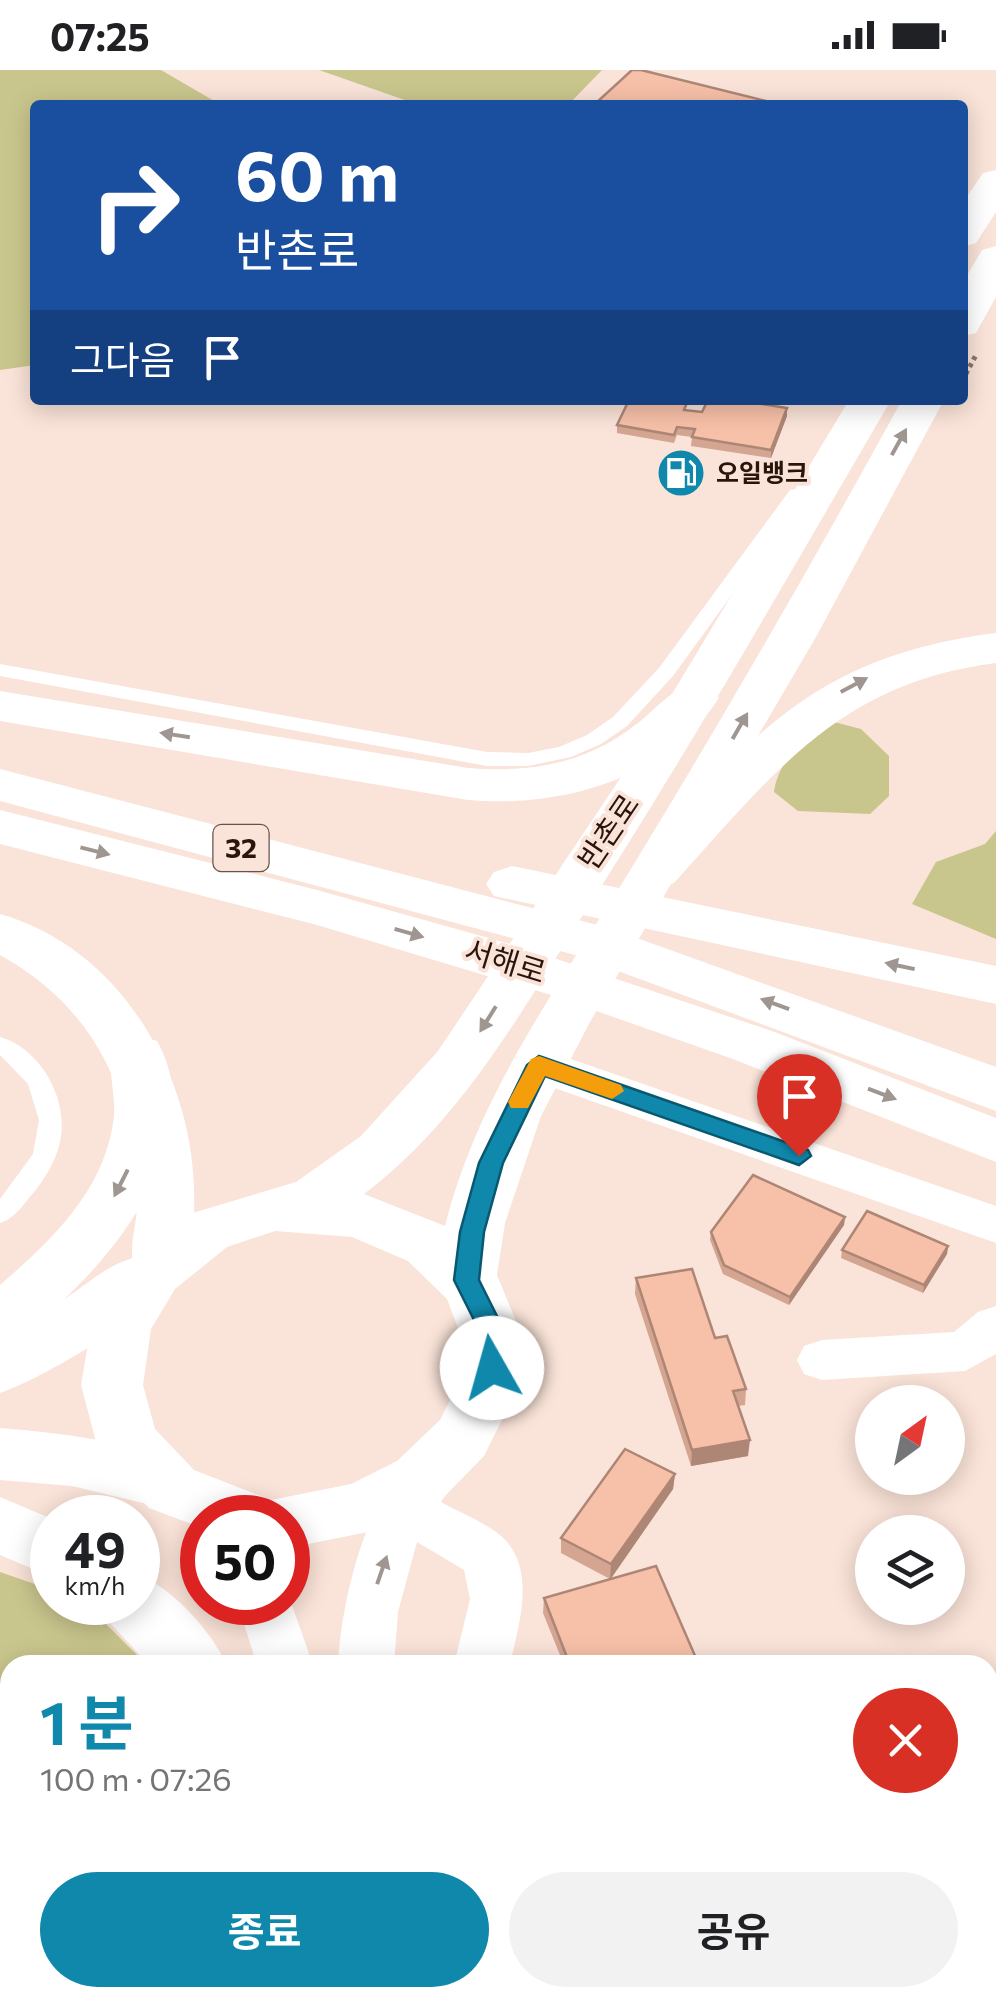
<!DOCTYPE html>
<html lang="ko">
<head>
<meta charset="utf-8">
<style>
	body { margin:0; font-family:Commissioner,"Noto Sans KR",sans-serif; background:#f2f2f2; color:#202124; height:100vh; display:flex; flex-direction:column; font-size:38px; white-space:nowrap }
	* { box-sizing:border-box; margin:0 }
	p { font-size:32px; color:#757577 }
	.icon { flex:none; width:55px; height:55px; fill:none; stroke:currentColor; stroke-width:2; stroke-linecap:round; stroke-linejoin:round }
	.map { position:relative; flex:1; overflow:hidden }
	.sheet { position:absolute; left:0px; top:1585px; width:998px; height:352px; display:flex; flex-direction:column; background:#fff; border-radius:30px 30px 0 0; box-shadow:0 5px 25px #0003 }
	.sheet>* { flex:none }
	.top-card { position:absolute; left:30px; top:30px; width:938px; height:305px; border-radius:10px; box-shadow:0 5px 25px #0003; background:#1a4fa0; color:#fff; overflow:hidden }
	.needle { width:65px; rotate:33deg }
	.buttons { position:absolute; left:855px; top:1315px; display:grid; gap:20px }
	.buttons a { display:grid; place-items:center; width:110px; height:110px; border-radius:50%; background:#fff; box-shadow:0 5px 25px #0003; font-size:50px }
	.speed { position:absolute; left:30px; top:1425px; display:flex; gap:20px; font-size:50px; font-weight:700; text-align:center }
	.speed>* { display:grid; place-content:center; width:130px; height:130px; border-radius:50%; background:#fff; box-shadow:0 5px 25px #0003; line-height:1 }
	.speed small { font-size:25px; font-weight:400 }
	.speed .limit { border:15px solid #d22; background:#fff; color:#111 }
	.pin { position:absolute; display:grid; place-items:center; width:85px; height:85px; color:#fff; margin:-102px -42px; border-radius:50% 50% 50% 0; rotate:-45deg; box-shadow:0 0 10px #0007 }
	.pin .icon { rotate:45deg }
	.me { position:absolute; width:110px; margin:-55px; rotate:353deg; stroke-linejoin:round; filter:drop-shadow(0 0 8px #0008) }
	.turn { display:flex; align-items:center; gap:35px; height:210px; padding:0 40px; font-size:45px }
	.turn .icon { width:130px; height:130px; stroke-width:2.5 }
	.turn b { display:block; font-size:70px; line-height:85px }
	.then { display:flex; align-items:center; height:95px; padding:0 40px; background:#0003; gap:20px; font-size:38px }
	.round { display:grid; place-items:center; flex:none; width:105px; height:105px; border-radius:52px; background:#f2f2f2 }
	.headline { display:flex; align-items:center; justify-content:space-between; height:170px; padding:0 40px }
	h1 { font-size:60px; font-weight:700; line-height:75px; color:#1088ac }
	.action { display:flex; gap:20px; margin-top:auto; padding:20px 40px }
	.action a { flex:1; height:115px; border-radius:60px; background:#1088ac; color:#fff; font-size:40px; font-weight:700; line-height:115px; text-align:center }
	.action a+a { background:#f2f2f2; color:#202124 }
	.status { display:flex; justify-content:space-between; align-items:center; height:70px; padding:0 50px; background:#fff; direction:ltr }
	.status svg { height:28px; fill:currentColor }
	.map>svg:first-child { display:block }
	.green { fill:#c9c68d }
	.lines { fill:none; stroke-linecap:round; stroke-linejoin:round }
	.path { stroke:#8c766d; stroke-width:5; stroke-dasharray:4 4; stroke-linecap:butt }
	.service { fill:#fff; fill-rule:evenodd }
	.minor { fill:#fff; fill-rule:evenodd }
	.secondary { fill:#fff; fill-rule:evenodd }
	.trunk { fill:#fff; fill-rule:evenodd }
	.motorway { fill:#fff; fill-rule:evenodd }
	.wall { fill:#d4a590 }
	.shaded-wall { fill:#ad8676 }
	.building { fill:#f7c0a8; stroke:#ad8676; stroke-width:2.5 }
	.oneway { fill:#9f9692 }
	.route { fill:#1088ac; stroke:#0a5870; stroke-width:2.5 }
	.slow { fill:#f59e0b }
	.labels { text-anchor:middle; stroke-width:8; stroke-linejoin:round; paint-order:stroke }
	.far-poi-label { font-size:25px; font-weight:bold; fill:#29150c; stroke:#fae3d8; text-anchor:start }
	.shield { fill:#fae3d8; stroke:#685349; stroke-width:2.5 }
	.shield-label { font-size:28px; font-weight:bold; fill:#29150c }
	.street-label { font-size:30px; fill:#29150c; stroke:#fae3d8 }
</style>
</head>
<body>
<div class="status"><b>07:25</b><svg viewBox="0 0 49 12"><path d="M0 12V9h3v3zM5 12V6h3v6zM10 12V3h3v9zM15 12V0h3v12zM26 1h20v11H26zM47 4h2v5h-2z"/></svg></div>
<div class="map">
<svg width="996" height="1936" viewBox="0 0 996 1936">
	<rect width="100%" height="100%" fill="#fae3d8"/>
	<path class="green" d="M0,0H161L221,35H35V295L0,300Z
		M319,0H602L568,35H419Z
		M834,652L861,659L889,686V726L870,744L798,741L774,722C779,687 805,670 834,652Z
		M996,761V869L912,834L936,792L985,774Z
		M0,1502L52,1520V1532L85,1533L147,1595H10V1819L0,1820Z
		M200,1928H311L315,1936H200Z"/>
	<g class="lines">
		<path class="path" d="M962,311L976,285"/>
		<path class="service" d="M796,419L805,424L673,606L627,656L601,674L571,687L528,696H487L0,606V594L487,682L528,683L559,677L587,665L613,647L659,598L790,420Z
			M0,967C39,978 67,1026 61,1066C58,1089 44,1111 29,1128C21,1138 13,1149 0,1153V1129L33,1084L39,1050L28,1014L0,985Z"/>
		<path class="minor" d="M539,978L996,1136V1173L523,1007L516,995L523,983Z
			M996,1236V1284L965,1301L822,1310L804,1304L797,1290L804,1276L822,1270L954,1262L978,1242Z
			M436,1377L454,1384L462,1399L441,1432C460,1443 495,1456 508,1473C535,1507 518,1557 510,1595H454L470,1529L464,1500L417,1472L398,1542L394,1595H338C341,1531 369,1400 436,1377Z
			M288,1524L313,1595H257L237,1532H288Z
			M396,1928H456L458,1936H398Z
			M857,1928H920L923,1936H860Z"/>
		<path class="secondary" d="M996,100V142L976,173L962,177V134L983,103Z
			M996,176V227L976,263L962,266V214L982,180Z
			M849,330H891C790,503 691,677 583,845C519,945 460,1052 364,1124L445,1156C479,1020 565,907 637,789C729,638 817,485 902,330H944L816,567L590,952L541,1046L505,1153L497,1205L522,1266L518,1318L484,1386L442,1429L383,1459L288,1478V1448H202V1458L149,1438L105,1391L96,1372L81,1315L91,1256L100,1239L133,1186L186,1145L296,1112L361,1066L438,981L633,689ZM275,1161L352,1167L408,1191L447,1229L461,1266L456,1318L440,1350L397,1391L351,1414L271,1430L194,1400L155,1359L143,1315L151,1259L175,1219L227,1177Z"/>
		<path class="trunk" d="M996,563V593C839,613 774,703 674,813L656,818L638,813L630,801L638,789C755,663 816,586 996,563Z
			M695,613L712,617L719,628C665,710 560,738 468,730L0,651V621L468,698C532,703 586,694 638,653C657,638 671,619 695,613Z
			M0,699L609,858L996,997V1041L575,885L0,731Z
			M0,740L317,820L524,878L772,961L996,1048V1092L733,989L548,924L317,855L0,774Z
			M512,796L996,896V934L494,826L486,814L494,802Z
			M0,844C118,877 191,1001 194,1118C195,1148 194,1181 180,1207L159,1214L138,1207C125,1182 137,1160 137,1133C136,1026 96,938 0,885Z"/>
		<path class="motorway" d="M137,965L157,971C208,1060 127,1172 63,1230C96,1208 126,1177 166,1189L175,1206C155,1243 42,1309 0,1323V1215C53,1169 106,1119 114,1046C116,1019 104,995 117,971Z
			M0,1358C62,1363 123,1371 183,1391L192,1410L183,1429L160,1437L72,1416L0,1410Z
			M0,1427L52,1449V1507L0,1485Z
			M138,1505C173,1518 211,1561 227,1595H149L109,1552L99,1532H138Z
			M330,1928H405L408,1936H333Z"/>
	</g>
	<path class="wall" d="M687,340L702,342L787,346L771,388L691,376L692,367L677,365L674,373L617,363V355Z
		M845,1147L844,1155L789,1235L723,1204L710,1170L711,1162Z
		M948,1176L947,1184L923,1223L841,1188L842,1180Z
		M636,1208L715,1268L746,1319L745,1335L738,1336L748,1386L691,1396L635,1224Z
		M675,1404L673,1419L610,1509L699,1595H564L543,1543L544,1528L610,1509L561,1483V1468Z
		M607,1928H726L730,1936H610Z"/>
	<path class="shaded-wall" d="M787,338V346L771,388V380Z
		M845,1147L844,1155L789,1235L790,1227Z
		M948,1176L947,1184L923,1223L924,1215Z
		M750,1370L748,1386L691,1396L692,1380Z
		M675,1404L673,1419L610,1510L611,1494Z
		M64,1928H68L69,1936H64Z"/>
	<path class="building" d="M632,0H641L778,34L610,35L597,32Z
		M629,330H688L684,340L702,342L708,330H737L787,338L771,380L692,367L695,359L677,357L674,365L617,355Z
		M753,1105L845,1147L790,1227L724,1195L711,1162Z
		M867,1141L948,1176L924,1215L842,1180Z
		M692,1199L715,1268L727,1266L746,1319L733,1321L750,1370L692,1380L636,1208Z
		M625,1379L675,1404L611,1494L561,1468Z
		M656,1496L699,1595H570L544,1528Z
		M10,1808V1928H64V1936H0V1809Z
		M126,1928H192V1936H126Z
		M613,1928H726L730,1936H617Z"/>
	<defs><path id="oneway-solid" d="M-6-.8H1V-3.2L6.5 0L1 3.2V.8H-6Z" transform="scale(2.5)"/></defs>
	<g class="oneway">
		<use href="#oneway-solid" transform="translate(899 372) rotate(-61)"/>
		<use href="#oneway-solid" transform="translate(854 615) rotate(-28)"/>
		<use href="#oneway-solid" transform="translate(740 656) rotate(-60)"/>
		<use href="#oneway-solid" transform="translate(175 665) rotate(-171)"/>
		<use href="#oneway-solid" transform="translate(95 781) rotate(14)"/>
		<use href="#oneway-solid" transform="translate(409 863) rotate(16)"/>
		<use href="#oneway-solid" transform="translate(900 896) rotate(-168)"/>
		<use href="#oneway-solid" transform="translate(775 934) rotate(-160)"/>
		<use href="#oneway-solid" transform="translate(488 949) rotate(122)"/>
		<use href="#oneway-solid" transform="translate(882 1024) rotate(21)"/>
		<use href="#oneway-solid" transform="translate(121 1113) rotate(117)"/>
		<use href="#oneway-solid" transform="translate(382 1500) rotate(-71)"/>
	</g>
	<path class="route" d="M539,986L808,1080L811,1086L799,1095L545,1006L503,1093L484,1162L479,1210L500,1252L505,1298L492,1308L479,1298L475,1252L454,1210L460,1162L479,1093L527,995Z"/>
	<path class="slow" d="M539,986L621,1015L624,1021L612,1029L545,1006L528,1038H511L508,1032L531,989Z"/>
	<defs>
		<g id="fuel-disc" transform="scale(2.5)"><circle r="9.5" fill="#1088ac" stroke="#fae3d8"/><path d="M-5.5-6h7V0h2V4h1.3V-2.5L3-4.5l.8-.8L6-3V5H2.5V1h-1V6h-7ZM-4.2-4.7v3.2H.2V-4.7Z" fill="#fff"/></g>
	</defs>
	<g fill-rule="evenodd">
		<use href="#fuel-disc" x="681" y="403"/>
	</g>
	<g class="labels">
		<g class="far-poi-label">
			<text x="716" y="412">오일뱅크</text>
		</g>
		<rect class="shield" x="213.5" y="755" width="55" height="46" rx="8"/>
		<g class="shield-label">
			<text x="241" y="788">32</text>
		</g>
		<g class="street-label">
			<text transform="translate(609 762) rotate(-56)" y="10">반촌로</text>
			<text transform="translate(505 892) rotate(17)" y="10">서해로</text>
		</g>
	</g>
</svg>
<div class="buttons">
<a><svg class="needle" viewBox="-14 -14 28 28"><path d="M0-13l5 13h-10z" fill="#e53935"/><path d="M0 13l5-13h-10z" fill="#757577"/></svg></a>
<a><svg class="icon" aria-label="layers" viewBox="0 0 24 24"><path d="M12 4l9 5-9 5-9-5zM3 14l9 5 9-5"/></svg></a>
</div>
<div class="speed"><div>49<small>km/h</small></div><div class="limit">50</div></div>
<div class="pin" style="left:799px;top:1086px;background:#d93025"><svg class="icon" aria-label="arrive" viewBox="0 0 24 24"><path d="M6 21V4h12l-3 4 3 4H6"/></svg></div>
<svg class="me" style="left:492px;top:1298px" viewBox="-20 -20 40 40"><circle r="19" fill="#fff"/><path d="M0-13L10 11 0 6-10 11z" fill="#1088ac"/></svg>
<div class="top-card">
<div class="turn"><svg class="icon" aria-label="right" viewBox="0 0 24 24"><path d="M7 20v-9h11M14 6l5 5-5 5"/></svg><div><b>60 m</b>반촌로</div></div>
<div class="then">그다음<svg class="icon" aria-label="arrive" viewBox="0 0 24 24"><path d="M6 21V4h12l-3 4 3 4H6"/></svg></div>
</div>
<section class="sheet">
<div class="headline"><div><h1>1 분</h1><p>100 m · 07:26</p></div><a class="round" style="background:#d93025;color:#fff"><svg class="icon" aria-label="close" viewBox="0 0 24 24"><path d="M6 6l12 12M18 6L6 18"/></svg></a></div>
<div class="action"><a>종료</a><a>공유</a></div>
</section>
</div>
</body>
</html>
